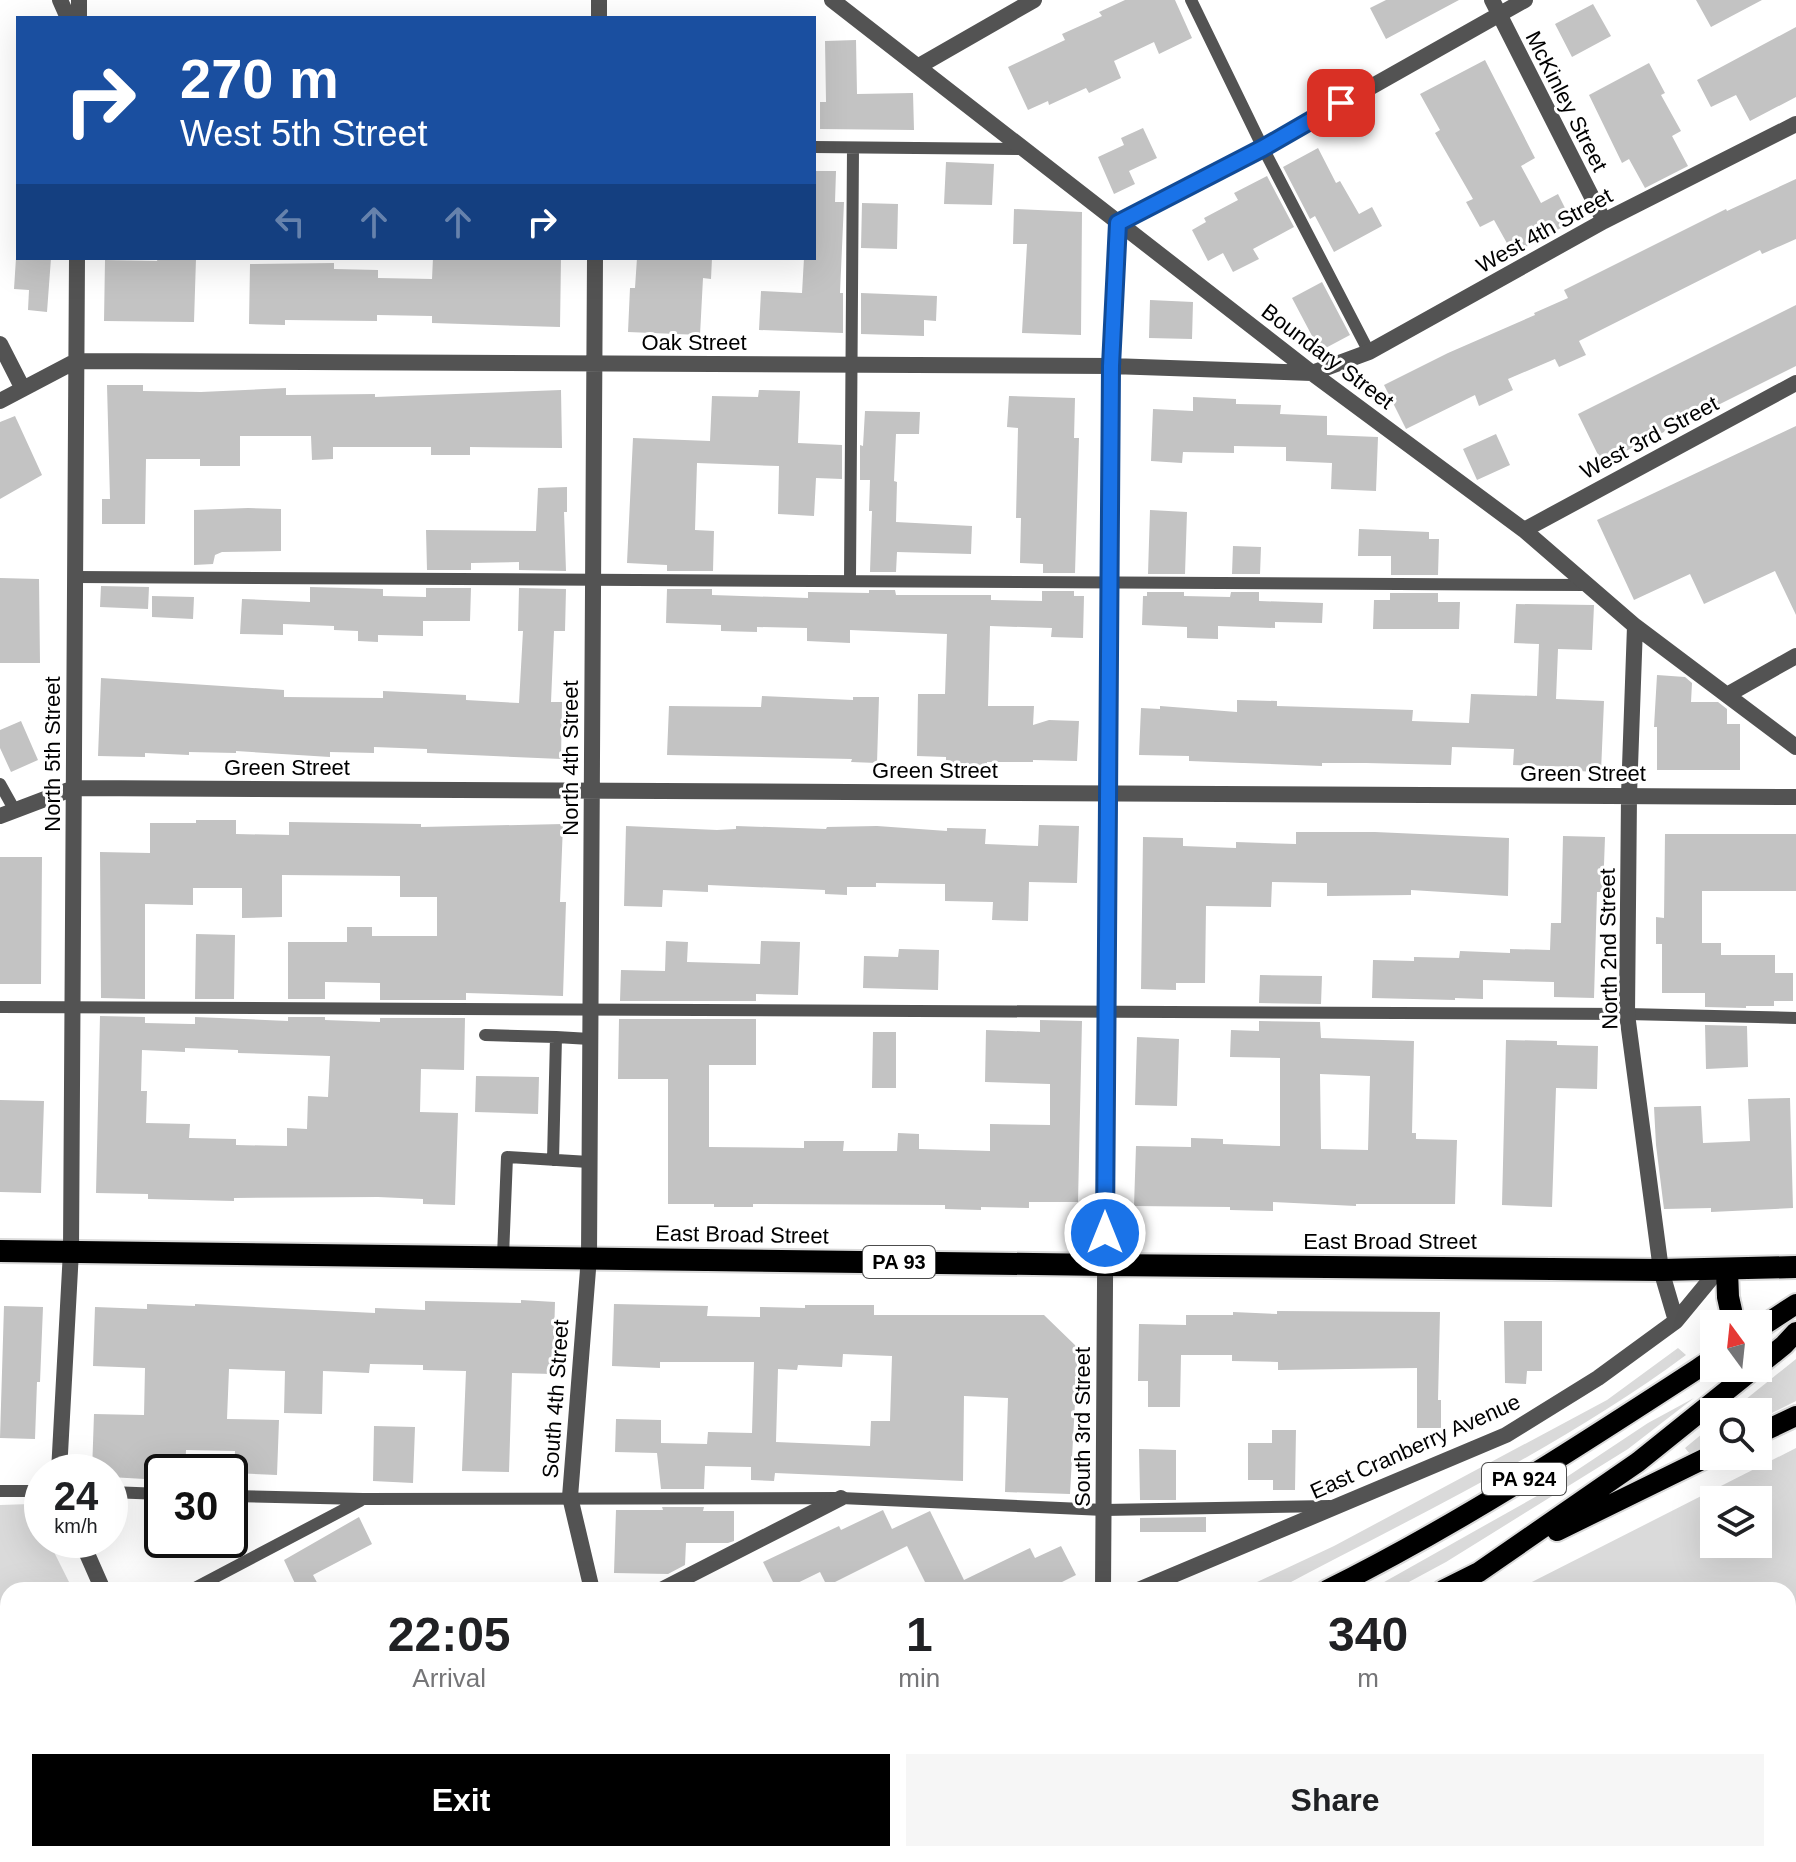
<!DOCTYPE html>
<html lang="en">
<head>
<meta charset="utf-8">
<style>
	body { margin:0; font-family:Arial,sans-serif; background:#f6f6f6; color:#202124; height:100vh; display:flex; flex-direction:column; font-size:30px; white-space:nowrap }
	* { box-sizing:border-box; margin:0 }
	p { font-size:26px; color:#757577 }
	.icon { flex:none; width:44px; height:44px; fill:none; stroke:currentColor; stroke-width:2; stroke-linecap:round; stroke-linejoin:round }
	.map { position:relative; flex:1; overflow:hidden }
	.sheet { position:absolute; left:0px; top:1582px; width:1796px; height:280px; display:flex; flex-direction:column; background:#fff; border-radius:24px 24px 0 0; box-shadow:0 8px 32px #0002 }
	.sheet>* { flex:none }
	.banner { position:absolute; left:16px; top:16px; width:800px; height:244px; border-radius:0px; box-shadow:0 8px 32px #0002; background:#1a4fa0; color:#fff; overflow:hidden }
	.needle { width:52px; rotate:345deg }
	.buttons { position:absolute; left:1700px; top:1310px; display:grid; gap:16px }
	.buttons a { display:grid; place-items:center; width:72px; height:72px; border-radius:0px; background:#fff; box-shadow:0 8px 32px #0002; font-size:40px }
	.speed { position:absolute; left:24px; top:1454px; display:flex; gap:16px; font-size:40px; font-weight:700; text-align:center }
	.speed>* { display:grid; place-content:center; width:104px; height:104px; border-radius:50%; background:#fff; box-shadow:0 8px 32px #0002; line-height:1 }
	.speed small { font-size:20px; font-weight:400 }
	.speed .limit { border:4px solid #111; border-radius:12px; background:#fff; color:#111 }
	.pin { position:absolute; display:grid; place-items:center; width:68px; height:68px; color:#fff; margin:-34px; border-radius:16px; box-shadow:0 4px 12px #0006 }
	.me { position:absolute; width:88px; margin:-44px; rotate:0deg; stroke-linejoin:round; filter:drop-shadow(0 0 6px #0008) }
	.turn { display:flex; align-items:center; gap:28px; height:168px; padding:0 32px; font-size:36px }
	.turn .icon { width:104px; height:104px; stroke-width:2.5 }
	.turn b { display:block; font-size:56px; line-height:68px }
	.lanes { display:flex; align-items:center; height:76px; padding:0 32px; background:#0003; justify-content:center; gap:40px; direction:ltr }
	.lanes .off { opacity:.35 }
	.eta { display:flex; justify-content:space-evenly; align-items:center; height:136px; text-align:center }
	.eta b { font-size:48px; font-weight:800; line-height:56px }
	.button { display:flex; gap:16px; margin-top:auto; padding:16px 32px }
	.button a { flex:1; height:92px; border-radius:0px; background:#000; color:#fff; font-size:32px; font-weight:800; line-height:92px; text-align:center }
	.button a+a { background:#f6f6f6; color:#202124 }
	.map>svg:first-child { display:block }
	.green { fill:#dadada; fill-rule:evenodd }
	.building { fill:#c3c3c3; fill-rule:evenodd }
	.lines { fill:none; stroke-linecap:round; stroke-linejoin:round }
	.primary-casing { stroke:#dbdbdb; stroke-width:24 }
	.trunk-casing { stroke:#dbdbdb; stroke-width:26 }
	.service { stroke:#535353; stroke-width:12 }
	.minor { stroke:#535353; stroke-width:16 }
	.primary { stroke:#000; stroke-width:20 }
	.trunk { stroke:#000; stroke-width:22 }
	.route-casing { stroke:#114b97; stroke-width:20 }
	.route { stroke:#1a73e8; stroke-width:14 }
	.labels { text-anchor:middle; stroke-width:6; stroke-linejoin:round; paint-order:stroke }
	.shield { fill:#fff; stroke:#4c4c4c; stroke-width:2 }
	.shield-label { font-size:20px; font-weight:bold; fill:#000 }
	.street-label { font-size:22px; fill:#000; stroke:#fff }
</style>
</head>
<body>
<div class="map">
<svg width="1796" height="1862" viewBox="0 0 1796 1862">
	<rect width="100%" height="100%" fill="#fff"/>
	<path class="green" d="M1678,1348L1686,1355C1559,1449 1415,1516 1276,1590H1240L1334,1546L1607,1400Z
		M1796,1359V1401L1758,1420V1412H1730Z
		M1694,1398L1628,1449L1446,1562L1394,1590H1370L1544,1492L1648,1423Z
		M1714,1424V1442L1690,1454L1685,1448Z
		M1796,1448V1862H982L998,1854H1788V1590H1516ZM1758,1500V1544H1714V1500Z
		M31,1504L42,1527V1540H48L73,1590H8V1674L0,1678V1505Z"/>
	<path class="building" d="M1125,0H1175L1192,38L1159,54L1154,42L1114,61L1121,78L1089,93L1086,88L1049,105L1048,101L1028,110L1008,67L1065,40L1062,34L1102,16L1099,12Z
		M1386,0H1459L1386,39L1370,8Z
		M1696,0H1762L1711,27Z
		M1593,4L1611,36L1572,57L1555,24Z
		M1796,27V97L1750,121L1736,95L1711,107L1697,80Z
		M856,40L857,94L913,93L914,130L820,129V102H826L825,41Z
		M1485,60L1535,158L1521,166L1541,203L1558,194L1572,222L1513,254L1494,220L1480,227L1466,202L1473,199L1435,133L1440,130L1420,94Z
		M1649,63L1665,93L1661,95L1681,131L1672,136L1688,166L1645,188L1629,159L1622,163L1589,95Z
		M1143,128L1157,158L1129,171L1135,184L1114,194L1098,157L1124,145L1121,138Z
		M1318,148L1336,183L1340,181L1359,214L1372,207L1382,226L1334,252L1315,216L1310,219L1283,167Z
		M946,162L994,164L992,205L944,204Z
		M814,171H836L835,202H844L840,293H843V333L759,330L761,291L802,293L804,258H814Z
		M1267,176L1294,227L1253,249L1259,259L1233,272L1223,253L1208,261L1192,230L1206,222L1204,218L1238,200L1234,193Z
		M1796,179V239L1762,254L1760,250L1579,341L1586,355L1559,367L1555,359L1508,379L1513,390L1479,406L1475,395L1406,429L1384,385L1448,353L1535,315L1534,313L1568,298L1564,290L1726,209L1727,211Z
		M862,203L898,204L897,249L861,248Z
		M1014,209L1082,212L1081,335L1022,333L1027,244H1013Z
		M16,258H51L47,312L28,310L29,290L14,289Z
		M158,258H196L194,322L104,321L105,260L157,261Z
		M433,258H561L560,327L432,323V316L377,315V321L285,320V325L249,324L250,264L334,263V269L378,270V278L432,279Z
		M637,258H712L711,279L703,278L700,335L628,332L630,288H635Z
		M1322,282L1350,335L1320,351L1292,298Z
		M861,293L937,296L936,321L924,320V336L861,334Z
		M1150,300L1193,302L1192,339L1149,338Z
		M1796,305V366L1602,463L1578,414Z
		M107,385H143V391L201,392L286,388V395L375,394V397L561,390L562,448L470,447V455H431V447H333V459L312,460L311,436H240V466H200V459H146L145,524H102V499H110Z
		M759,390L800,391L798,443L842,445V479L816,478L814,516L778,514L779,466L697,463L695,530L714,531L713,571H667V565L627,563L633,438L710,441L712,396L758,397Z
		M1009,396L1075,398L1074,438H1079L1075,573H1043V564L1020,563L1021,518H1016L1018,428L1007,427Z
		M1193,397L1236,399V404L1281,405L1280,414L1327,416V435L1378,437L1376,491L1331,489L1332,463L1286,461V447L1234,446V453L1183,452L1182,463L1151,461L1153,409L1193,411Z
		M865,411L920,412L919,434H896L894,481L897,482L896,522L972,526L971,554L897,552L896,572H870L872,511H869L870,480H860V445L863,446Z
		M15,416L42,475L0,499V422Z
		M1796,426V615L1775,571L1704,604L1690,574L1634,600L1597,520Z
		M1496,434L1510,465L1477,480L1463,449Z
		M567,487V512H564L566,571L519,570V562L471,563V570H427L426,530L536,531L538,488Z
		M248,508L281,509V551L222,552L215,555L213,564L194,565V510Z
		M1150,510L1187,512L1185,574H1148Z
		M1359,529L1429,532V539H1439L1438,575H1391V556H1358Z
		M1233,546L1261,547L1260,574H1232Z
		M0,578L39,579L40,663H0Z
		M101,586L149,587L148,609L100,607Z
		M310,587L383,589V596L426,597V588H471L470,621H423V636L378,635V642L358,641V631L334,630V626L283,624V635L240,634L242,599L310,602Z
		M519,588L566,589L565,631H554L551,702H562L561,759L427,753V749L374,747V753L330,752V757L236,751V753L189,752V755L145,753V757L98,756L101,678L284,690V697L383,698V691L466,695V700L519,703L523,631H518Z
		M667,589H712V595L808,598V592L869,593V590H895L896,595H991V600L1042,601V591H1074V596H1084L1083,638L1051,637L1052,628L990,626L988,706H1034L1033,725L1049,720L1079,721L1077,761L1033,760V762H987V765L946,764V757L917,756L918,694H945L947,634L850,630V643L807,641V628L757,627V632L721,631V625L666,623Z
		M1147,592H1184V596L1230,597L1231,592H1259V601L1323,603L1322,623L1275,622V628L1218,626V639L1187,638V627L1142,625L1143,596H1147Z
		M1390,593H1438V602H1460L1459,629H1373L1374,600H1390Z
		M152,596L194,597L193,619L152,617Z
		M1516,604L1594,605L1592,650L1558,649L1556,699L1604,701L1601,772L1576,771V767L1513,765L1514,749L1452,747L1451,765L1366,763H1322V766L1189,761V756L1139,755L1141,708L1160,709V706L1237,712V700L1277,701V706L1413,710L1412,721L1469,723L1471,694L1537,696L1539,644L1514,643Z
		M1657,675L1685,677L1692,683L1691,702H1718L1727,709V724H1740V770H1657V727H1654Z
		M762,696L853,700V697H879L877,763L851,762L852,759L667,755L669,706L761,707Z
		M21,721L38,760L11,772L0,748V730Z
		M196,820H236V834L289,835V822L421,824V827L563,824L560,902H566L563,996L466,993V1000H380V983L325,982V999H288V942H347V927H372V936H437V897H400V876L282,875V917L242,918V888H193V905L145,904V999L101,998L100,852L150,853V823H196Z
		M1039,825L1079,826L1077,883L1029,882L1028,921L992,920L993,902L945,901V884L876,883V887H847V895L825,894V890L708,885V892L663,890L662,907L624,906L626,826L717,830L736,829V826L826,829L827,827L877,826L947,831V828L986,829L985,844L1038,846Z
		M1296,832H1375L1509,838L1508,896L1411,890V895L1327,896V883L1272,882L1271,907L1206,906L1205,983H1176V990L1141,989L1143,837L1183,838V846L1236,848V842L1296,844Z
		M1665,834H1796V891H1702V943H1721V955H1775V973H1793V1001H1774V1006H1746V1008L1705,1007V993H1662V944H1656V917L1664,918Z
		M1563,836L1605,837L1603,892H1597L1594,998L1554,997V982L1483,980V999L1455,998V1000L1372,998L1373,960L1414,961V957L1459,958L1460,951L1510,953V949L1550,950L1551,923H1561Z
		M0,857H42L41,984H0Z
		M196,934L235,935L234,999H195Z
		M666,941L688,942L687,962L760,964L761,941L800,942L798,995L756,994V1001H620L621,970L665,971Z
		M899,949L939,950L938,990L863,988L864,956L898,957Z
		M1260,975L1322,976L1321,1004L1259,1003Z
		M100,1016L145,1017V1023L191,1024H195V1017L288,1021V1017H325V1020L380,1022V1018H465L464,1070L421,1069L420,1112L458,1113L455,1205L423,1204V1199L378,1197L234,1198V1201L148,1199V1194L96,1193ZM185,1048L238,1050V1053L330,1056L328,1097L308,1096L307,1129L287,1128V1146L236,1145V1139L189,1138L190,1124L146,1123L147,1091H141L142,1050L185,1052Z
		M619,1019H756V1065H709V1147L804,1148V1141H844L843,1151H897L898,1133L919,1134V1149L990,1151V1124L1050,1125V1084L985,1082L986,1030L1040,1032V1020L1082,1021L1078,1202H1029V1208L981,1207V1210L945,1209V1205L753,1204V1207H714V1204H668V1079H618Z
		M1259,1021L1320,1022L1321,1038L1414,1041L1412,1133H1416V1139L1457,1140L1455,1204H1356V1206L1273,1202V1211L1230,1210V1207L1134,1206L1136,1146L1191,1147V1138L1223,1139V1144L1280,1146V1058L1230,1057L1231,1030L1259,1031ZM1320,1074L1370,1076L1368,1150L1321,1149Z
		M1705,1025L1747,1026L1748,1067L1706,1069Z
		M873,1032H896V1088H872Z
		M1137,1037L1179,1039L1177,1106L1135,1105Z
		M1506,1040L1557,1041V1045L1598,1046L1597,1089L1556,1088L1552,1207L1502,1205Z
		M476,1076L539,1077L538,1114L475,1112Z
		M1790,1098L1793,1208L1711,1212V1208L1664,1209L1656,1145L1654,1107L1701,1106L1703,1143L1750,1141L1748,1099Z
		M0,1100L44,1101L41,1193L0,1192Z
		M521,1300L555,1302L553,1374L512,1373L509,1472L462,1471L466,1371L423,1370V1365L370,1364L369,1373L323,1371L322,1414L284,1413L285,1371L229,1369L227,1419L279,1420L277,1475L234,1473L235,1451L186,1450L185,1472H162V1480L110,1477V1472H92L94,1414L144,1415L145,1368L93,1366L95,1307L147,1309V1304L195,1306V1304L375,1313V1308L425,1310V1301L521,1303Z
		M614,1304L708,1306L707,1316L760,1317V1307L805,1308V1305H874V1315H1044L1078,1348L1070,1494L1005,1492L1008,1398L964,1396L963,1481L775,1473L774,1481L751,1480V1467L705,1466L704,1489H661L657,1453L615,1452L616,1419L661,1420V1443L707,1444L708,1432L752,1433L754,1362H660V1368L612,1366ZM843,1354L892,1356L890,1421H871L870,1446L776,1442L778,1369L797,1370L798,1365L842,1367Z
		M4,1306L43,1307L40,1382H37L35,1439L0,1438Z
		M1277,1311L1440,1312L1438,1400H1441V1428H1417V1368L1278,1370V1362L1232,1361V1355H1181L1180,1407H1148V1381H1138L1139,1324L1186,1325V1315H1233V1312L1277,1314Z
		M1504,1321H1542V1371H1527L1526,1384L1505,1383Z
		M374,1426L415,1427L413,1483L373,1481Z
		M1272,1430H1296L1295,1490H1273V1480H1248V1443H1272Z
		M1139,1449L1176,1450V1500H1140Z
		M662,1507H704L703,1511H734V1541L728,1543H686L685,1565L668,1574L614,1573L616,1510H663Z
		M883,1510L892,1529L930,1511L964,1580L1030,1548L1035,1558L1061,1546L1076,1575L1046,1590H929L907,1546L827,1586L820,1572L783,1590H777L763,1562L839,1526L841,1530Z
		M359,1517L372,1544L313,1575L321,1590H298L284,1560Z
		M1206,1517V1532H1140V1518Z"/>
	<g class="lines">
		<g class="primary-casing">
			<path id="primary" d="M1758,1329L1796,1304
				M1758,1366L1784,1345L1796,1332
				M1758,1434L1796,1416
				M1557,1531L1714,1454
				M1327,1590C1462,1523 1588,1440 1714,1358
				M1443,1590L1479,1572L1638,1462L1755,1368
				M780,1862L796,1854
				M890,1862L906,1854"/>
		</g>
		<g class="trunk-casing">
			<path id="trunk" d="M0,1251L1105,1265L1661,1270L1796,1267
				M1727,1270L1728,1297L1734,1324"/>
		</g>
		<path class="service" d="M1191,0L1263,148L1369,352
			M814,147L1023,149
			M75,577L1587,585
			M850,580L853,148
			M0,784L14,809
			M0,1007L1627,1014L1796,1018
			M485,1035L556,1037
			M553,1160L556,1037L590,1039
			M503,1256L507,1157L589,1162
			M0,1491H42
			M110,1492L162,1494
			M230,1496L363,1499L841,1498L1104,1510L1330,1506
			M191,1590L360,1501
			M0,1689L8,1685"/>
		<path class="minor" d="M60,0L68,18
			M832,0L1312,373L1524,530L1635,626L1796,747
			M1492,0L1604,221
			M79,18V0
			M599,18V0
			M919,66L1034,0
			M0,344L23,389
			M0,401L76,361L1111,366L1312,373L1369,352L1604,221L1796,124
			M1524,530L1796,383
			M1635,626L1629,795L1627,1014L1661,1270L1676,1321
			M1727,695L1796,656
			M0,816L74,788L1796,797
			M59,1472L71,1251L77,258
			M81,1540L103,1590
			M592,1590L570,1497L589,1257L595,258
			M661,1590L841,1498
			M1103,1590L1111,366L1118,223L1263,148L1525,0
			M1138,1590L1506,1435L1598,1378L1676,1321L1719,1269
			M240,1854L244,1862
			M125,1862L141,1854
			M594,1862L609,1854"/>
		<use href="#primary" class="primary"/>
		<use href="#trunk" class="trunk"/>
	</g>
	<g class="lines">
		<g class="route-casing">
			<path id="route" d="M1105,1233L1111,366L1118,223L1263,148L1341,103"/>
		</g>
		<use href="#route" class="route"/>
	</g>
	<g class="labels">
		<g class="shield">
			<rect x="863" y="1246" width="72" height="32" rx="6"/>
			<rect x="1482" y="1463" width="84" height="32" rx="6"/>
		</g>
		<g class="shield-label">
			<text x="899" y="1269">PA 93</text>
			<text x="1524" y="1486">PA 924</text>
		</g>
		<g class="street-label">
			<text transform="translate(1567 101) rotate(63)" y="8">McKinley Street</text>
			<text transform="translate(1544 230) rotate(-29)" y="8">West 4th Street</text>
			<text x="694" y="350">Oak Street</text>
			<text transform="translate(1328 356) rotate(37)" y="8">Boundary Street</text>
			<text transform="translate(1649 437) rotate(-28)" y="8">West 3rd Street</text>
			<text transform="translate(52 754) rotate(-90)" y="8">North 5th Street</text>
			<text transform="translate(570 758) rotate(-90)" y="8">North 4th Street</text>
			<text x="287" y="775">Green Street</text>
			<text x="935" y="778">Green Street</text>
			<text x="1583" y="781">Green Street</text>
			<text transform="translate(1608 949) rotate(-91)" y="8">North 2nd Street</text>
			<text transform="translate(742 1234) rotate(1)" y="8">East Broad Street</text>
			<text x="1390" y="1249">East Broad Street</text>
			<text transform="translate(555 1399) rotate(-86)" y="8">South 4th Street</text>
			<text transform="translate(1082 1427) rotate(-90)" y="8">South 3rd Street</text>
			<text transform="translate(1415 1446) rotate(-24)" y="8">East Cranberry Avenue</text>
		</g>
	</g>
</svg>
<div class="buttons">
<a><svg class="needle" viewBox="-14 -14 28 28"><path d="M0-13l5 13h-10z" fill="#e53935"/><path d="M0 13l5-13h-10z" fill="#757577"/></svg></a>
<a><svg class="icon" aria-label="search" viewBox="0 0 24 24"><circle cx="10" cy="10" r="6"/><path d="M15 15l6 6"/></svg></a>
<a><svg class="icon" aria-label="layers" viewBox="0 0 24 24"><path d="M12 4l9 5-9 5-9-5zM3 14l9 5 9-5"/></svg></a>
</div>
<div class="speed"><div>24<small>km/h</small></div><div class="limit">30</div></div>
<div class="pin" style="left:1341px;top:103px;background:#d93025"><svg class="icon" aria-label="arrive" viewBox="0 0 24 24"><path d="M6 21V4h12l-3 4 3 4H6"/></svg></div>
<svg class="me" style="left:1105px;top:1233px" viewBox="-20 -20 40 40"><circle r="17" fill="#1a73e8" stroke="#fff" stroke-width="3"/><path d="M0-11L8 9 0 5-8 9z" fill="#fff"/></svg>
<div class="banner">
<div class="turn"><svg class="icon" aria-label="right" viewBox="0 0 24 24"><path d="M7 20v-9h11M14 6l5 5-5 5"/></svg><div><b>270 m</b>West 5th Street</div></div>
<div class="lanes"><svg class="icon off" aria-label="left" viewBox="0 0 24 24"><path d="M17 20v-9H6M10 6l-5 5 5 5"/></svg><svg class="icon off" aria-label="ahead" viewBox="0 0 24 24"><path d="M12 20V5M6 11l6-6 6 6"/></svg><svg class="icon off" aria-label="ahead" viewBox="0 0 24 24"><path d="M12 20V5M6 11l6-6 6 6"/></svg><svg class="icon" aria-label="right" viewBox="0 0 24 24"><path d="M7 20v-9h11M14 6l5 5-5 5"/></svg></div>
</div>
<section class="sheet">
<div class="eta">
<div><b>22:05</b><p>Arrival</p></div>
<div><b>1</b><p>min</p></div>
<div><b>340</b><p>m</p></div>
</div>
<div class="button"><a>Exit</a><a>Share</a></div>
</section>
</div>
</body>
</html>
